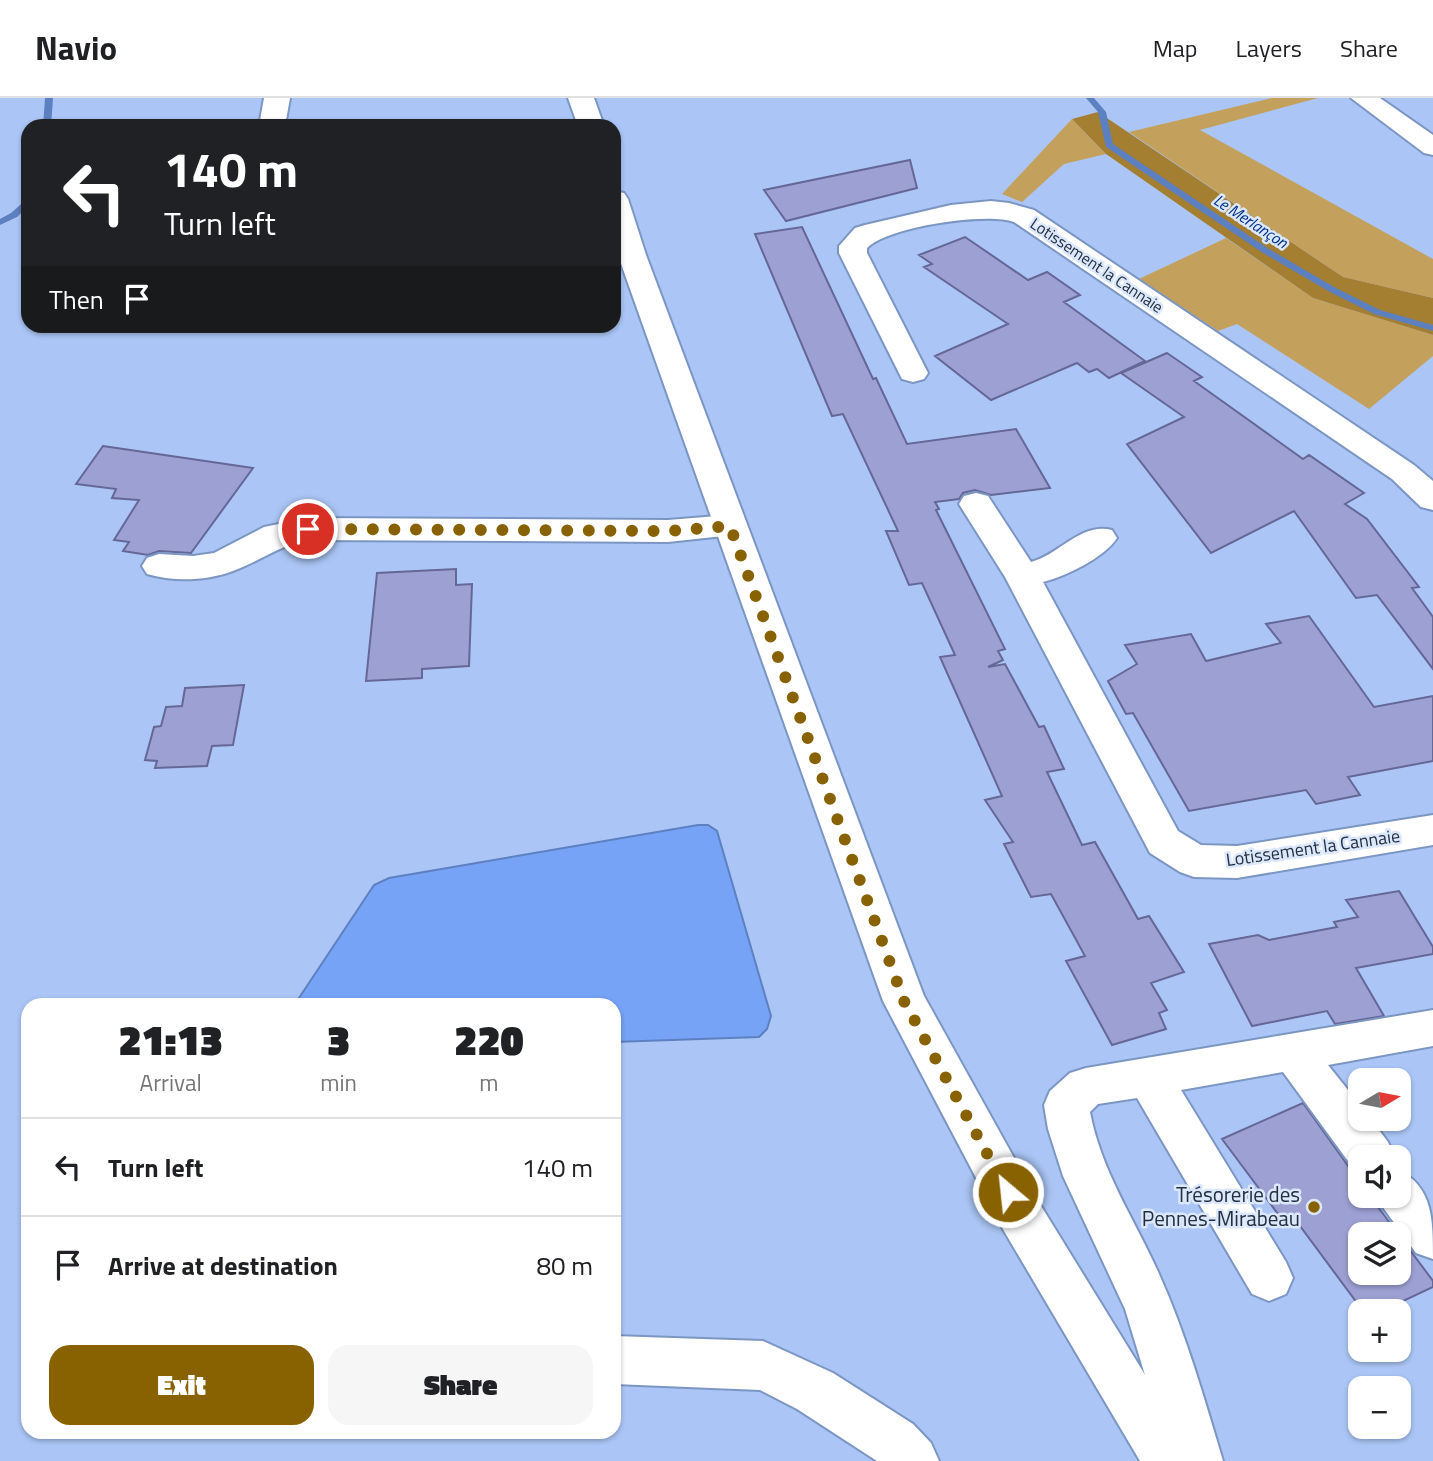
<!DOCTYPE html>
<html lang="en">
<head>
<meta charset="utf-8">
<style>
	body { margin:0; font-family:"Titillium Web",sans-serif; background:#f6f6f6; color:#202124; height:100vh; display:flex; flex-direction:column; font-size:26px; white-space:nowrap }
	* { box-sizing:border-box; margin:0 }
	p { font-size:23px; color:#757577 }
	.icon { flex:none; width:38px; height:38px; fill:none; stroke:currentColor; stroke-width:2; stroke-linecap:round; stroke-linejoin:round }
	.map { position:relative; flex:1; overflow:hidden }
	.sheet { position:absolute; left:21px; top:900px; width:600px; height:441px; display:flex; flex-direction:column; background:#fff; border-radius:21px; box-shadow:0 2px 5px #0004 }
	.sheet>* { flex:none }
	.guide { position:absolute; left:21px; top:21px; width:600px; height:214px; border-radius:21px; box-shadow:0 2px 5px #0004; background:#202124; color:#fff; overflow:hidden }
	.needle { width:46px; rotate:80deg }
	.tools { position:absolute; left:1348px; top:970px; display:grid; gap:14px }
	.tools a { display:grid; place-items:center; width:63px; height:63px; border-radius:14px; background:#fff; box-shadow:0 2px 5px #0004; font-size:35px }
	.pin { position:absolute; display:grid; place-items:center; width:60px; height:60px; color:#fff; margin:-30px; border:4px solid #fff; border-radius:50%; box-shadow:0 2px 7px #0007 }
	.me { position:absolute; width:77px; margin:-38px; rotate:332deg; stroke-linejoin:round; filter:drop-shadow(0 0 5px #0008) }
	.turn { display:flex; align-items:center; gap:24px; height:147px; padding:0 28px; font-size:32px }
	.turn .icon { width:91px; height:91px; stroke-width:2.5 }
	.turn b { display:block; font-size:49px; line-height:60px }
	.then { display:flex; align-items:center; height:66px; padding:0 28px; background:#0003; gap:14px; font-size:26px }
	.eta { display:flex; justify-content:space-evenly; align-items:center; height:119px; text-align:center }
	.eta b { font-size:42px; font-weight:800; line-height:49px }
	.cta { display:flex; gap:14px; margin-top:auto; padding:14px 28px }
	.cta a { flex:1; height:80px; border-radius:21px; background:#886200; color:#fff; font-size:28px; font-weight:800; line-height:80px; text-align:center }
	.cta a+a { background:#f6f6f6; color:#202124 }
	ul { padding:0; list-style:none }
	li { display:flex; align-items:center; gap:21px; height:98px; padding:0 28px; border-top:2px solid #e0e0e0 }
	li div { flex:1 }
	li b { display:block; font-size:26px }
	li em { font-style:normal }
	header { display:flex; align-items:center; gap:42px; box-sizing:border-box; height:98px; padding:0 35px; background:#fff; border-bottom:2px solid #e0e0e0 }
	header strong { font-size:33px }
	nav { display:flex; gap:38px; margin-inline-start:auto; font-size:24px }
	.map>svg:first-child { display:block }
	.green { fill:#c4a05d }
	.forest { fill:#a47e31 }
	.water { fill:#76a3f6; stroke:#5d80c0; stroke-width:2 }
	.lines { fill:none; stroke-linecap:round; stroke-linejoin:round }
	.stream { fill:#5d80c0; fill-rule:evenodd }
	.building { fill:#9da0d3; stroke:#656796; stroke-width:2 }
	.minor-casing { stroke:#7c96c3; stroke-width:4 }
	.major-casing { stroke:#7c96c3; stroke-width:4 }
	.minor { fill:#fff; fill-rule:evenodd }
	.major { fill:#fff; fill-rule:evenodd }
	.route { stroke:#886200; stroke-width:12; stroke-dasharray:0 21.6 }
	.poi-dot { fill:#886200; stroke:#dbe7fa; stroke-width:2.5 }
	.labels { text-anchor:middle; stroke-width:5; stroke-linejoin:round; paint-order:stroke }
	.far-water-label { font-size:16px; font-style:italic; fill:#002e8b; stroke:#dbe7fa }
	.far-street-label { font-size:16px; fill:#242e41; stroke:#dbe7fa }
	.street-label { font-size:18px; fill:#242e41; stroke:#dbe7fa }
	.near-poi-label { font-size:21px; fill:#242e41; stroke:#dbe7fa; text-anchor:end }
</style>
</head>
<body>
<header>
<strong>Navio</strong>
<nav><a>Map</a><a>Layers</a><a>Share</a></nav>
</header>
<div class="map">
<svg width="1433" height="1363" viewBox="0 0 1433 1363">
	<rect width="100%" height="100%" fill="#abc6f6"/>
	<path class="green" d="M1272,0H1318L1200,32L1433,161V200L1343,179L1129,34Z
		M1072,21L1106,56L1064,66L1022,104L1002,96Z
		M1226,140L1313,200L1433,237V258L1369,311L1237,226L1218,233L1139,181Z"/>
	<path class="forest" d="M1098,14L1343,179L1433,200V237L1313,200L1106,56L1072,21Z"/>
	<path class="water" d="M698,727H708L717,733L771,918L767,931L759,939L614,944V906H295L374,787L389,780Z"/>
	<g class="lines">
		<path class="stream" d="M45,0H53L51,28H43Z
			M1086,0H1094L1106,14L1113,46L1269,151L1336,190L1380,212L1433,227V233L1374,216L1330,194L1263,155L1106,49L1098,14Z
			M28,100V108L17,119L0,127V121L11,115Z"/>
	</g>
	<path class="building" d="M910,62L917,90L786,123L764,92Z
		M802,129L873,281L876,280L907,346L1016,331L1050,390L991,397L975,392L963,395L959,401L935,404L939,411L936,412L1005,551L998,553L1003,562L988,569L1005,566L1039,629L1044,628L1064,671L1047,674L1082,747L1095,744L1138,821L1149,818L1184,874L1151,885L1167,912L1159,915L1166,931L1112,947L1066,863L1085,858L1051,796L1031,799L1004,746L1013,744L985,702L1002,698L940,559L955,557L922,485L909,487L886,433H898L843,316L832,318L755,136Z
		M965,139L1028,182L1047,174L1080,197L1064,204L1145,263L1109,280L1097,271L1089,274L1077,265L991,302L935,258L1008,226L924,169L932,166L919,157Z
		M1167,255L1202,279L1194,283L1303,361L1309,357L1364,395L1345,406L1367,421L1419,489L1412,490L1433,519V571L1377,497L1356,500L1294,413L1211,455L1127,346L1184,319L1121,275Z
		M103,348L253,370L191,455L159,453L148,457L123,453L129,444L114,442L139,402L112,400L116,391L76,386Z
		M456,471V487L472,486L469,568L422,571V580L366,583L377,475Z
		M1309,518L1374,609L1433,598V663L1348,679L1360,697L1316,706L1306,692L1189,713L1133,615L1126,616L1108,583L1137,566L1125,547L1191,536L1206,563L1281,545L1266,526Z
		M244,587L233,647L212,648L207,668L155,670L157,663L145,662L154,629L161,628L166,609L182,608L185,590Z
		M1399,793L1433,849V856L1356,870L1384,918L1335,926L1327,913L1252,928L1209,846L1258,837L1269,842L1337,829L1334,824L1358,819L1346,802Z
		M1303,1005L1354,1076L1360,1077V1097H1369L1398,1136H1360V1174H1398V1136L1433,1183V1189L1382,1213H1363L1297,1124L1287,1128L1222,1041Z"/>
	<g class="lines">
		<g class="minor-casing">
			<path id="minor" d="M264,0H290L285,28H259Z
				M1351,0H1380L1433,37V57L1424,55Z
				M991,103L1009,105L1034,112L1414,367L1433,383V412L1421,409L1392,381L1014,124C986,114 887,129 867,150V155L928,275L924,281L913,284L902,281L839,155V148L855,130L865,127L951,107Z
				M976,395L988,398L1031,464C1059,457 1081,424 1112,432L1117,440C1104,460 1066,478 1043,484L1178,733L1201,747L1237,748L1433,717V747L1237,780L1194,779L1180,774L1150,755L1005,479L959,406L964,398Z
				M730,417L742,420L747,428L742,436L668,444L308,442C278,448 260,463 233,473C206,483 174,484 147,476L142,468L147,460L159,456L193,458L214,455L264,429L308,420L668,422Z
				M1433,912V948L1328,967L1360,1007V1020H1370L1388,1044L1395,1059H1360V1075L1356,1074L1283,974L1181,992L1286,1164L1293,1180L1286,1196L1269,1203L1252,1196L1137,1000L1098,1006L1090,1014C1101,1073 1135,1122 1159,1176C1186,1236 1204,1300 1223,1363H1171L1125,1211L1063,1078L1048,1031L1044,1007L1050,993L1070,975L1086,970Z
				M1398,1072C1433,1088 1433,1122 1433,1161L1416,1155L1382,1108L1377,1097H1398Z
				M614,1238L763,1243L833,1275L913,1326L931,1345L939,1363H877L797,1311L760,1292L614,1286Z"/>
		</g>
		<g class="major-casing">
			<path id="major" d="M568,0H594L604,28H578Z
				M614,93L624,95L628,101L646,157L924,898L1038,1103L1187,1345L1195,1363H1140L1004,1133L883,903L618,157L614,145Z"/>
		</g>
		<use href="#minor" class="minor"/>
		<use href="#major" class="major"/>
	</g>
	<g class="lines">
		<path class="route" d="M308,431L668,433L730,428L904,903L1008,1094"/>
	</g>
	<circle class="poi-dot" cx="1314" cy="1109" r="7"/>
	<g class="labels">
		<g class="far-water-label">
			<text transform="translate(1251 123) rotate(33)" y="6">Le Merlançon</text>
		</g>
		<g class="far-street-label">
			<text transform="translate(1097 167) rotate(34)" y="6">Lotissement la Cannaie</text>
		</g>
		<g class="street-label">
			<text transform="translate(1313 750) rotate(-8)" y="6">Lotissement la Cannaie</text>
		</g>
		<g class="near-poi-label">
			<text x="1300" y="1104">Trésorerie des<tspan x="1300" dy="24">Pennes-Mirabeau</tspan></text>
		</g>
	</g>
</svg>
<div class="tools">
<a><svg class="needle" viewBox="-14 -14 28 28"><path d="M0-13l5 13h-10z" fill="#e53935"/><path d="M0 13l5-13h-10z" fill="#757577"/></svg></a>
<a><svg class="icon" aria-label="sound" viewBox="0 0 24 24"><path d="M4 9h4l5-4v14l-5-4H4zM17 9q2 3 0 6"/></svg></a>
<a><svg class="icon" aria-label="layers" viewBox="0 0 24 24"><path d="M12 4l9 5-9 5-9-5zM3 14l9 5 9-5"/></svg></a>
<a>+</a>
<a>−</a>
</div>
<div class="pin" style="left:308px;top:431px;background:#d93025"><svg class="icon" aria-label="arrive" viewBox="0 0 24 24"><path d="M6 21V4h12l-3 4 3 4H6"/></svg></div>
<svg class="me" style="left:1008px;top:1094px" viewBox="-20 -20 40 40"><circle r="17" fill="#886200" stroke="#fff" stroke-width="3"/><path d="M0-11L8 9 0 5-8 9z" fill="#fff"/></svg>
<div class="guide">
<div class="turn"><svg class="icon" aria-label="left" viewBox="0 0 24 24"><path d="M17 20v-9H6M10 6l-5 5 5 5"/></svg><div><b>140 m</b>Turn left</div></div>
<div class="then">Then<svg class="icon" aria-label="arrive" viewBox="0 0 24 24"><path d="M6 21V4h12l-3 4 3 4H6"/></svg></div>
</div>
<section class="sheet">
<div class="eta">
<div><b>21:13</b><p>Arrival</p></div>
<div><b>3</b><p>min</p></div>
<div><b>220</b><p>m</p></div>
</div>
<ul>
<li><svg class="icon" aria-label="left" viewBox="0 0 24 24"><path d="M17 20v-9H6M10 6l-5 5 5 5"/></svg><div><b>Turn left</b></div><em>140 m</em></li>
<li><svg class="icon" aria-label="arrive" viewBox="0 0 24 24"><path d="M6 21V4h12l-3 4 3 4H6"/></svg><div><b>Arrive at destination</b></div><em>80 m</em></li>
</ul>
<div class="cta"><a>Exit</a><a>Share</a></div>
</section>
</div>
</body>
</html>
